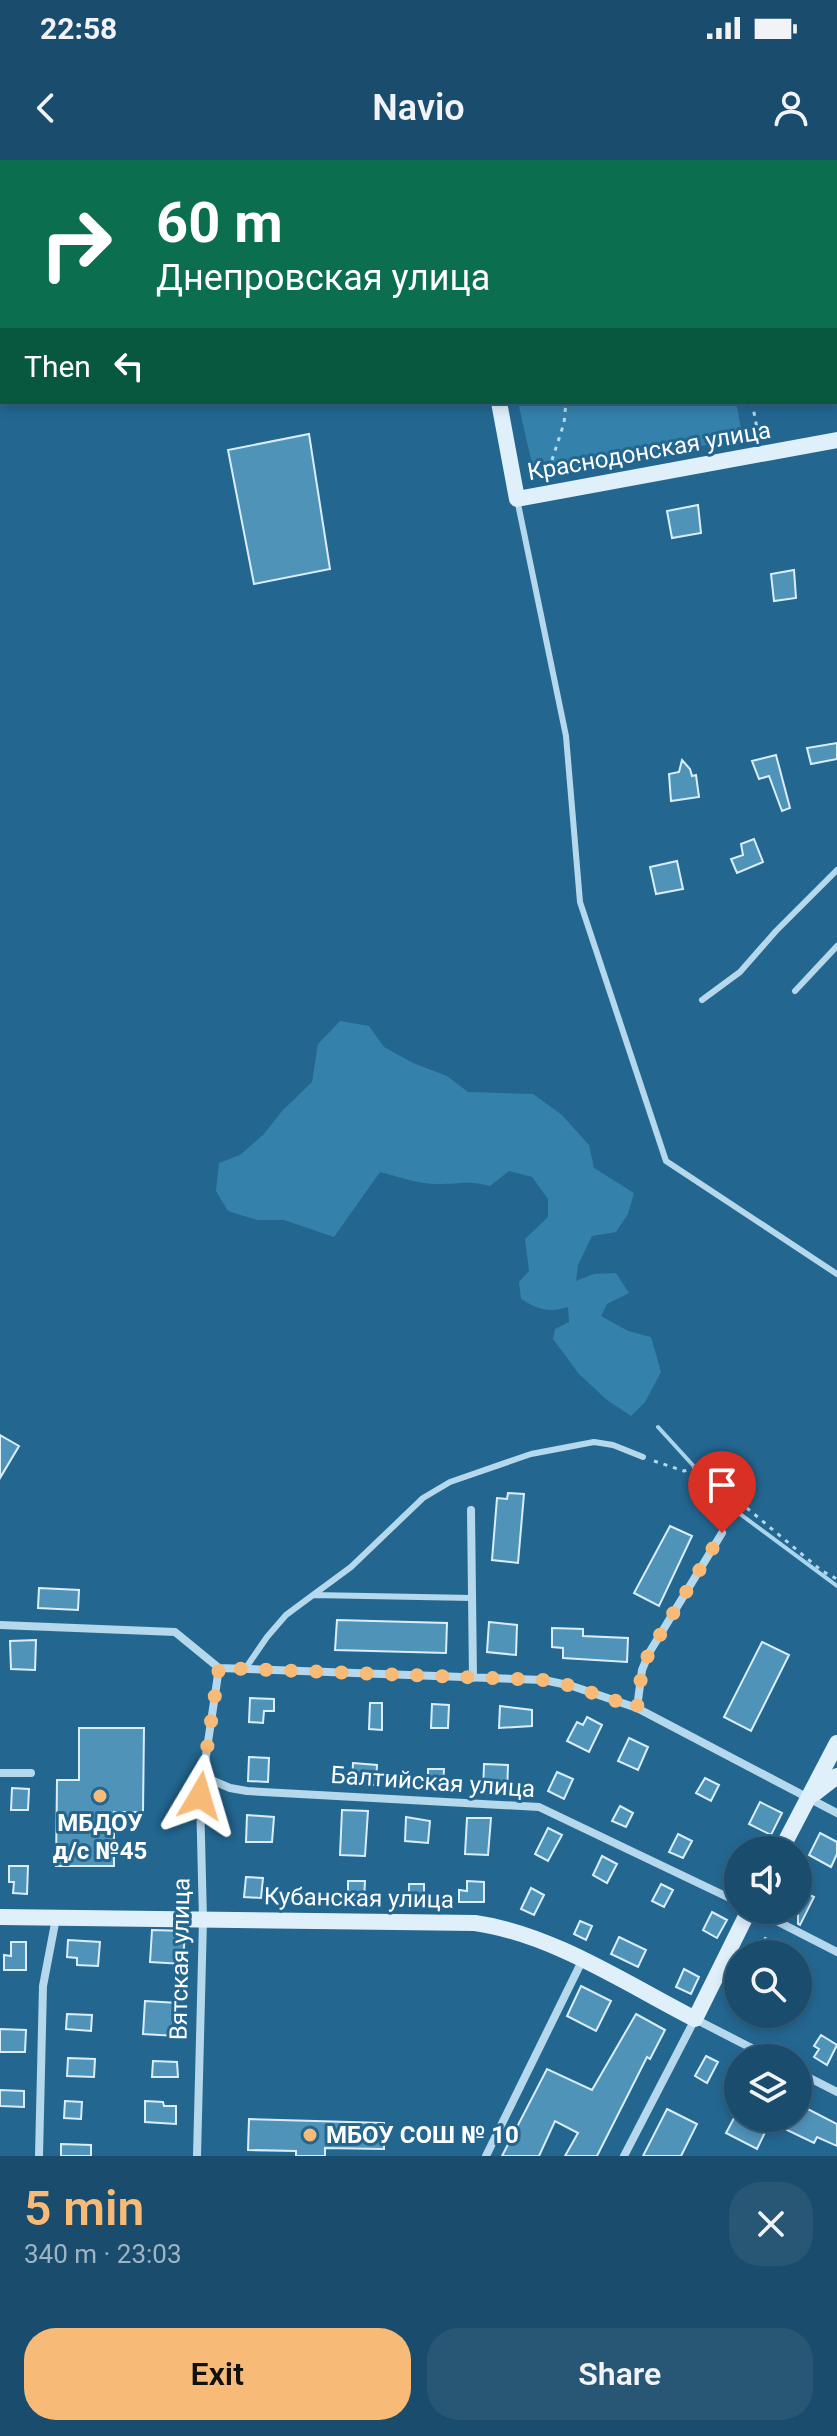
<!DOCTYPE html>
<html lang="en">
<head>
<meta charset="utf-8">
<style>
	body { margin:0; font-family:Roboto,sans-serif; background:#275775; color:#f1f3f6; height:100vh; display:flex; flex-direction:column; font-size:30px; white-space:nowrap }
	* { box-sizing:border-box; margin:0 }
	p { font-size:26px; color:#9fb4c2 }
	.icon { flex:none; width:44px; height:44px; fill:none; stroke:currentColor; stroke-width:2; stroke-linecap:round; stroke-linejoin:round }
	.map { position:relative; height:1996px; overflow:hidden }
	.details { display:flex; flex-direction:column; background:#1a4d6d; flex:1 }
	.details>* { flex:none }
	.top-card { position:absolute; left:0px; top:0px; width:838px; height:244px; box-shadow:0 4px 12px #0003,0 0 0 2px #386480; background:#0b6e4f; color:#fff; overflow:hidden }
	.buttons { position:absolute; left:724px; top:1676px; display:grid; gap:16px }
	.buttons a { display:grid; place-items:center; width:88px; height:88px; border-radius:50%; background:#1a4d6d; box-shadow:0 4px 12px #0003,0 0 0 2px #386480; font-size:40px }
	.pin { position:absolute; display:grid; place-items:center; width:68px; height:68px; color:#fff; margin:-82px -34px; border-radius:50% 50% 50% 0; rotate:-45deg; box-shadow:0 0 8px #0007 }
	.pin .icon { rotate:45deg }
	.me { position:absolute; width:88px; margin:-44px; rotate:7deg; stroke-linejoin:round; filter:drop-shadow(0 0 6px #0008) }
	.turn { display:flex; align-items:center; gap:28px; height:168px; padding:0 24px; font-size:36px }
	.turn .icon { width:104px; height:104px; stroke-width:2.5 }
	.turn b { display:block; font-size:56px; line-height:68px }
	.then { display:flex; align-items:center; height:76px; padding:0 24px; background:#0003; gap:16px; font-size:30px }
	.round { display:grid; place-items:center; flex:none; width:84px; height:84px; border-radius:32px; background:#275775 }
	.summary { display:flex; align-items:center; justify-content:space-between; height:136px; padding:0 24px }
	h1 { font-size:48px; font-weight:600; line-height:60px; color:#f8bb77 }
	.primary-button { display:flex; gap:16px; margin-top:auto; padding:16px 24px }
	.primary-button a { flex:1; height:92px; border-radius:32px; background:#f8bb77; color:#111; font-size:32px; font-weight:600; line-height:92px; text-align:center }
	.primary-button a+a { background:#275775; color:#f1f3f6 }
	.status { display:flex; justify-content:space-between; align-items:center; height:56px; padding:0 40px; background:#1a4d6d; direction:ltr }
	.status svg { height:22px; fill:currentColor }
	header { display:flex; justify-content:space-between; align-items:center; height:104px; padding:0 24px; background:#1a4d6d; font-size:36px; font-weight:600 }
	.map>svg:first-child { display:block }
	.green { fill:#3481ac }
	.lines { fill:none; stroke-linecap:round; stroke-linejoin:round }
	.stream { stroke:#a9d5ed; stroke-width:4 }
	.building { fill:#5093b9; stroke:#daeef9; stroke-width:2 }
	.path { stroke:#b5d8ec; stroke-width:3; stroke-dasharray:4 6; stroke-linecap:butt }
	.lane { stroke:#b5d8ec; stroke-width:6 }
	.street { stroke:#b5d8ec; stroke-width:8 }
	.secondary { stroke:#e0f0fa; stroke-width:16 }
	.route { stroke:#f8bb77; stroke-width:14; stroke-dasharray:0 25.2 }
	.poi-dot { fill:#f8bb77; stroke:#236791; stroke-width:3 }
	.labels { text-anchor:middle; stroke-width:6; stroke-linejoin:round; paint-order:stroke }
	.street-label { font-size:24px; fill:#fff; stroke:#236791 }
	.poi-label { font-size:24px; font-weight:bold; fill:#fff; stroke:#236791 }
</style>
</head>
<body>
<div class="status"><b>22:58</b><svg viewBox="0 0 49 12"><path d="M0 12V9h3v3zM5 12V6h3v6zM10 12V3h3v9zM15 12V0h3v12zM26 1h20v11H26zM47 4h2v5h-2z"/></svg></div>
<header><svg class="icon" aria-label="back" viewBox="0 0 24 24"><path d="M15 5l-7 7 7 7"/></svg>Navio<svg class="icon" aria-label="person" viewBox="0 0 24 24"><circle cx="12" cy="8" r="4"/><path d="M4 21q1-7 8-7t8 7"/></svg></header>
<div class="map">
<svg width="837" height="1996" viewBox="0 0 837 1996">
	<rect width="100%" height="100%" fill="#236791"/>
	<path class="green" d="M518,242H736L743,279L534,313Z
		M340,861L369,866L384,887L413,903L447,916L468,932L533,934L562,955L589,985L594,1008L634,1033L628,1054L616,1072L592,1076L578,1105L576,1121L594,1114L616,1113L629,1133L607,1144L601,1156L628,1171L651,1177L661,1212L645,1242L631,1256L607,1240L579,1214L553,1179L555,1169L569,1162L568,1147C549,1153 539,1150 521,1139L519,1122L529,1111L525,1079L548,1057V1039L532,1017L509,1011L490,1026C469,1020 458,1024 438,1024C417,1024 400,1017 380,1012L334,1077L284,1060H257L228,1051L216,1031L219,1003L240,995L264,974L282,951L312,922L318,884Z"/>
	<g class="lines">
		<path class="stream" d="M658,1267L732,1348L837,1426"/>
	</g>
	<path class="building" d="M309,274L330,409L254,424L228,290Z
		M698,345L701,373L672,378L667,351Z
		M794,410L796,438L774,441L771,414Z
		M837,583V599L811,604L807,588Z
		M776,595L790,648L782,651L769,616L759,619L752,601Z
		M682,600L690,609L692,616L696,615L699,637L671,641L669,614L679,612Z
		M754,679L763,702L737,713L731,699L743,695L741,684Z
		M677,701L683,729L656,734L650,707Z
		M0,1275L19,1286L0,1318Z
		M508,1333L524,1334L518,1403L492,1400L497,1338L507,1339Z
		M670,1366L692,1376L659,1446L634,1433Z
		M39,1428L79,1430L78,1450L38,1448Z
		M337,1460L447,1463L446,1493L335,1490Z
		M489,1462L517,1465L516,1495L487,1492Z
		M552,1468L583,1469V1476L628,1478L627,1502L563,1498V1488L552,1487Z
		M36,1480L35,1510L11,1509L10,1481Z
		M762,1482L789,1495L751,1571L724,1557Z
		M250,1538L274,1539V1551H264L263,1563L249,1562Z
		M370,1543H382V1570L369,1569Z
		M432,1544L449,1545L448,1568H431Z
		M500,1546L532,1550V1566L499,1568Z
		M587,1557L602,1565L589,1592L567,1581L577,1562L583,1565Z
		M79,1568H144L143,1652H114V1706H56L57,1620H79Z
		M629,1578L648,1587L638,1610L618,1601Z
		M249,1597L269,1598L268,1622L248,1621Z
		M353,1603L377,1605L376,1625L352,1624Z
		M484,1604L508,1605L507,1634L483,1633Z
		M428,1609H444L443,1627L428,1626Z
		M557,1612L573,1619L564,1639L548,1631Z
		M705,1618L719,1625L711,1641L696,1633Z
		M12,1628L29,1629L28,1650H11Z
		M760,1642L782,1653L771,1675L749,1664Z
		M620,1646L633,1653L626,1667L612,1661Z
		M342,1650L368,1651L365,1696L340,1695Z
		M247,1655L274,1657L272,1682H246Z
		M406,1657L430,1661L428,1683L405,1681Z
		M467,1658H491L488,1695L465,1694Z
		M548,1668L562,1675L548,1701L535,1694Z
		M820,1673L837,1682V1694L831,1707L809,1695Z
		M678,1674L692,1681L683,1698L669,1692Z
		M602,1696L617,1704L607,1723L593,1715Z
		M9,1706H28L27,1734L13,1733L14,1722H9Z
		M246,1717L263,1718L261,1738L244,1737Z
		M348,1721H365L364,1740H348Z
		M467,1721L484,1722V1742H459V1730L467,1731Z
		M409,1724H424V1740H409Z
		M661,1724L673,1730L664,1747L652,1741Z
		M531,1728L544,1735L534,1755L521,1749Z
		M798,1729L814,1737L800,1765L798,1764Z
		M712,1752L727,1760L717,1778L703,1770Z
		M580,1761L592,1766L586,1780L574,1774Z
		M152,1770L185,1771L183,1804L150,1802Z
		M619,1777L646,1790L638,1807L611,1794Z
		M765,1778L796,1794H757Z
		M68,1780L100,1782L98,1806L77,1805V1798L67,1797Z
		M11,1782H26V1810H4V1795L11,1796Z
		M684,1809L699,1817L691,1834L676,1827Z
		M581,1826L611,1841L596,1871L567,1856Z
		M145,1841L178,1843L176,1876L143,1874Z
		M67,1854L92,1855L91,1871L66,1869Z
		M636,1854L665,1870L650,1899L647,1897L597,1996H565L578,1973L555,1961L539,1996H502L547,1909L592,1930Z
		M0,1869L26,1870L25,1892H0Z
		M821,1875L837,1885L827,1905L814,1897L819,1889L814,1886Z
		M706,1896L718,1902L707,1923L695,1916Z
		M68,1898L95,1899L94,1917L67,1916Z
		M153,1901L177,1902L178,1917H152Z
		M0,1930L24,1931V1947L0,1946Z
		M65,1941L82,1942L81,1959L64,1958Z
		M145,1941L163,1942L164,1946H176V1964L145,1962Z
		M798,1944L837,1964V1986L817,1977L814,1983L787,1970L793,1958H798Z
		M667,1949L697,1964L681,1996H643Z
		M734,1958H756L769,1964L757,1989L726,1973Z
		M249,1959L384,1963V1989L325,1988V1996H296V1991L248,1990Z
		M61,1984L91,1985V1996H61Z"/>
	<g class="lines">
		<path class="path" d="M574,0L575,2
			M669,0L670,2
			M543,2L544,0
			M752,242L759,279
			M552,300L564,263L566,242
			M654,1301L684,1311L698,1307L822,1411L837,1419"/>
		<path class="lane" d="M762,0L763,2
			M836,142L837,144
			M517,339L566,576L580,742L666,1001L837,1114
			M795,831L837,786
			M702,840L740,812L776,771L837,710
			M313,1435L351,1407L423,1338L450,1322L531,1294L594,1282L613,1285L643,1297
			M245,1509L267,1477L286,1455L313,1435L472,1438"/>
		<path class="street" d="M471,1350L473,1518
			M0,1465L175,1472L219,1508L544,1520L572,1526L637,1548L837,1653
			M637,1548L642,1510L649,1493L722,1373
			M0,1613H31
			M202,1616L230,1628L247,1631L539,1647L738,1742
			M755,1750L837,1792
			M798,1912L837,1932
			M39,1996L43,1826L56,1758
			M197,1996L203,1760L200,1636L219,1508
			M486,1996L582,1801
			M624,1996L695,1859L771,1898"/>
		<path class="secondary" d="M455,0V2
			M499,242L517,339L837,280
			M814,1634L837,1616
			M781,1690L837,1583
			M0,1757L475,1763C552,1774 625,1823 695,1859L749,1750"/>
	</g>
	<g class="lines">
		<path class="route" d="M200,1636L219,1508L544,1520L572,1526L637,1548L642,1510L649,1493L722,1373"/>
	</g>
	<g class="poi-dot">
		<circle cx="100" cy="1636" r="8"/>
		<circle cx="310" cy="1975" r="8"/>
	</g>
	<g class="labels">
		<g class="street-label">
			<text transform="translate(649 291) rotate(-10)" y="8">Краснодонская улица</text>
			<text transform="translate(433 1622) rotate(4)" y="8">Балтийская улица</text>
			<text transform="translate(359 1738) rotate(1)" y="8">Кубанская улица</text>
			<text transform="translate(180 1799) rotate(-89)" y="8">Вятская улица</text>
		</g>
		<g class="poi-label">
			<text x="100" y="1671">МБДОУ<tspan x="100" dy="28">д/с №45</tspan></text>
			<text x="326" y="1983" text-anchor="start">МБОУ СОШ № 10</text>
		</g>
	</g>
</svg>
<div class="buttons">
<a><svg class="icon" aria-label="sound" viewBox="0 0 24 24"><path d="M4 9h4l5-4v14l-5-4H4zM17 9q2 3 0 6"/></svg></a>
<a><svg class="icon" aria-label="search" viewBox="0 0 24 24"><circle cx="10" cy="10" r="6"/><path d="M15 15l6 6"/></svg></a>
<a><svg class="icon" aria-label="layers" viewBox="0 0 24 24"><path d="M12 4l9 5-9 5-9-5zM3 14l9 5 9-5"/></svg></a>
</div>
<div class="pin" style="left:722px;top:1373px;background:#d93025"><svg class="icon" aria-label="arrive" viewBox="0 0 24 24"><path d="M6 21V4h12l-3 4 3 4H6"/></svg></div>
<svg class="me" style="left:200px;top:1636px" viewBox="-20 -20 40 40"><path d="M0-17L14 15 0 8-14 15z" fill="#f8bb77" stroke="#fff" stroke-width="4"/></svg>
<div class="top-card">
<div class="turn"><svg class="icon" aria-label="right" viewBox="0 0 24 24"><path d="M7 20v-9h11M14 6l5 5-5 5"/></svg><div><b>60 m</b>Днепровская улица</div></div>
<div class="then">Then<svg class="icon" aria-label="left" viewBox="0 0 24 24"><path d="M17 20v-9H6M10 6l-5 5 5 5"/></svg></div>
</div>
</div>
<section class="details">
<div class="summary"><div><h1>5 min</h1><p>340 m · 23:03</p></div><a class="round"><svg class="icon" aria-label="close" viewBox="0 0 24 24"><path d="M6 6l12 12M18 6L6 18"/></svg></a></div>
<div class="primary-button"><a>Exit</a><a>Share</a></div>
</section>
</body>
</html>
